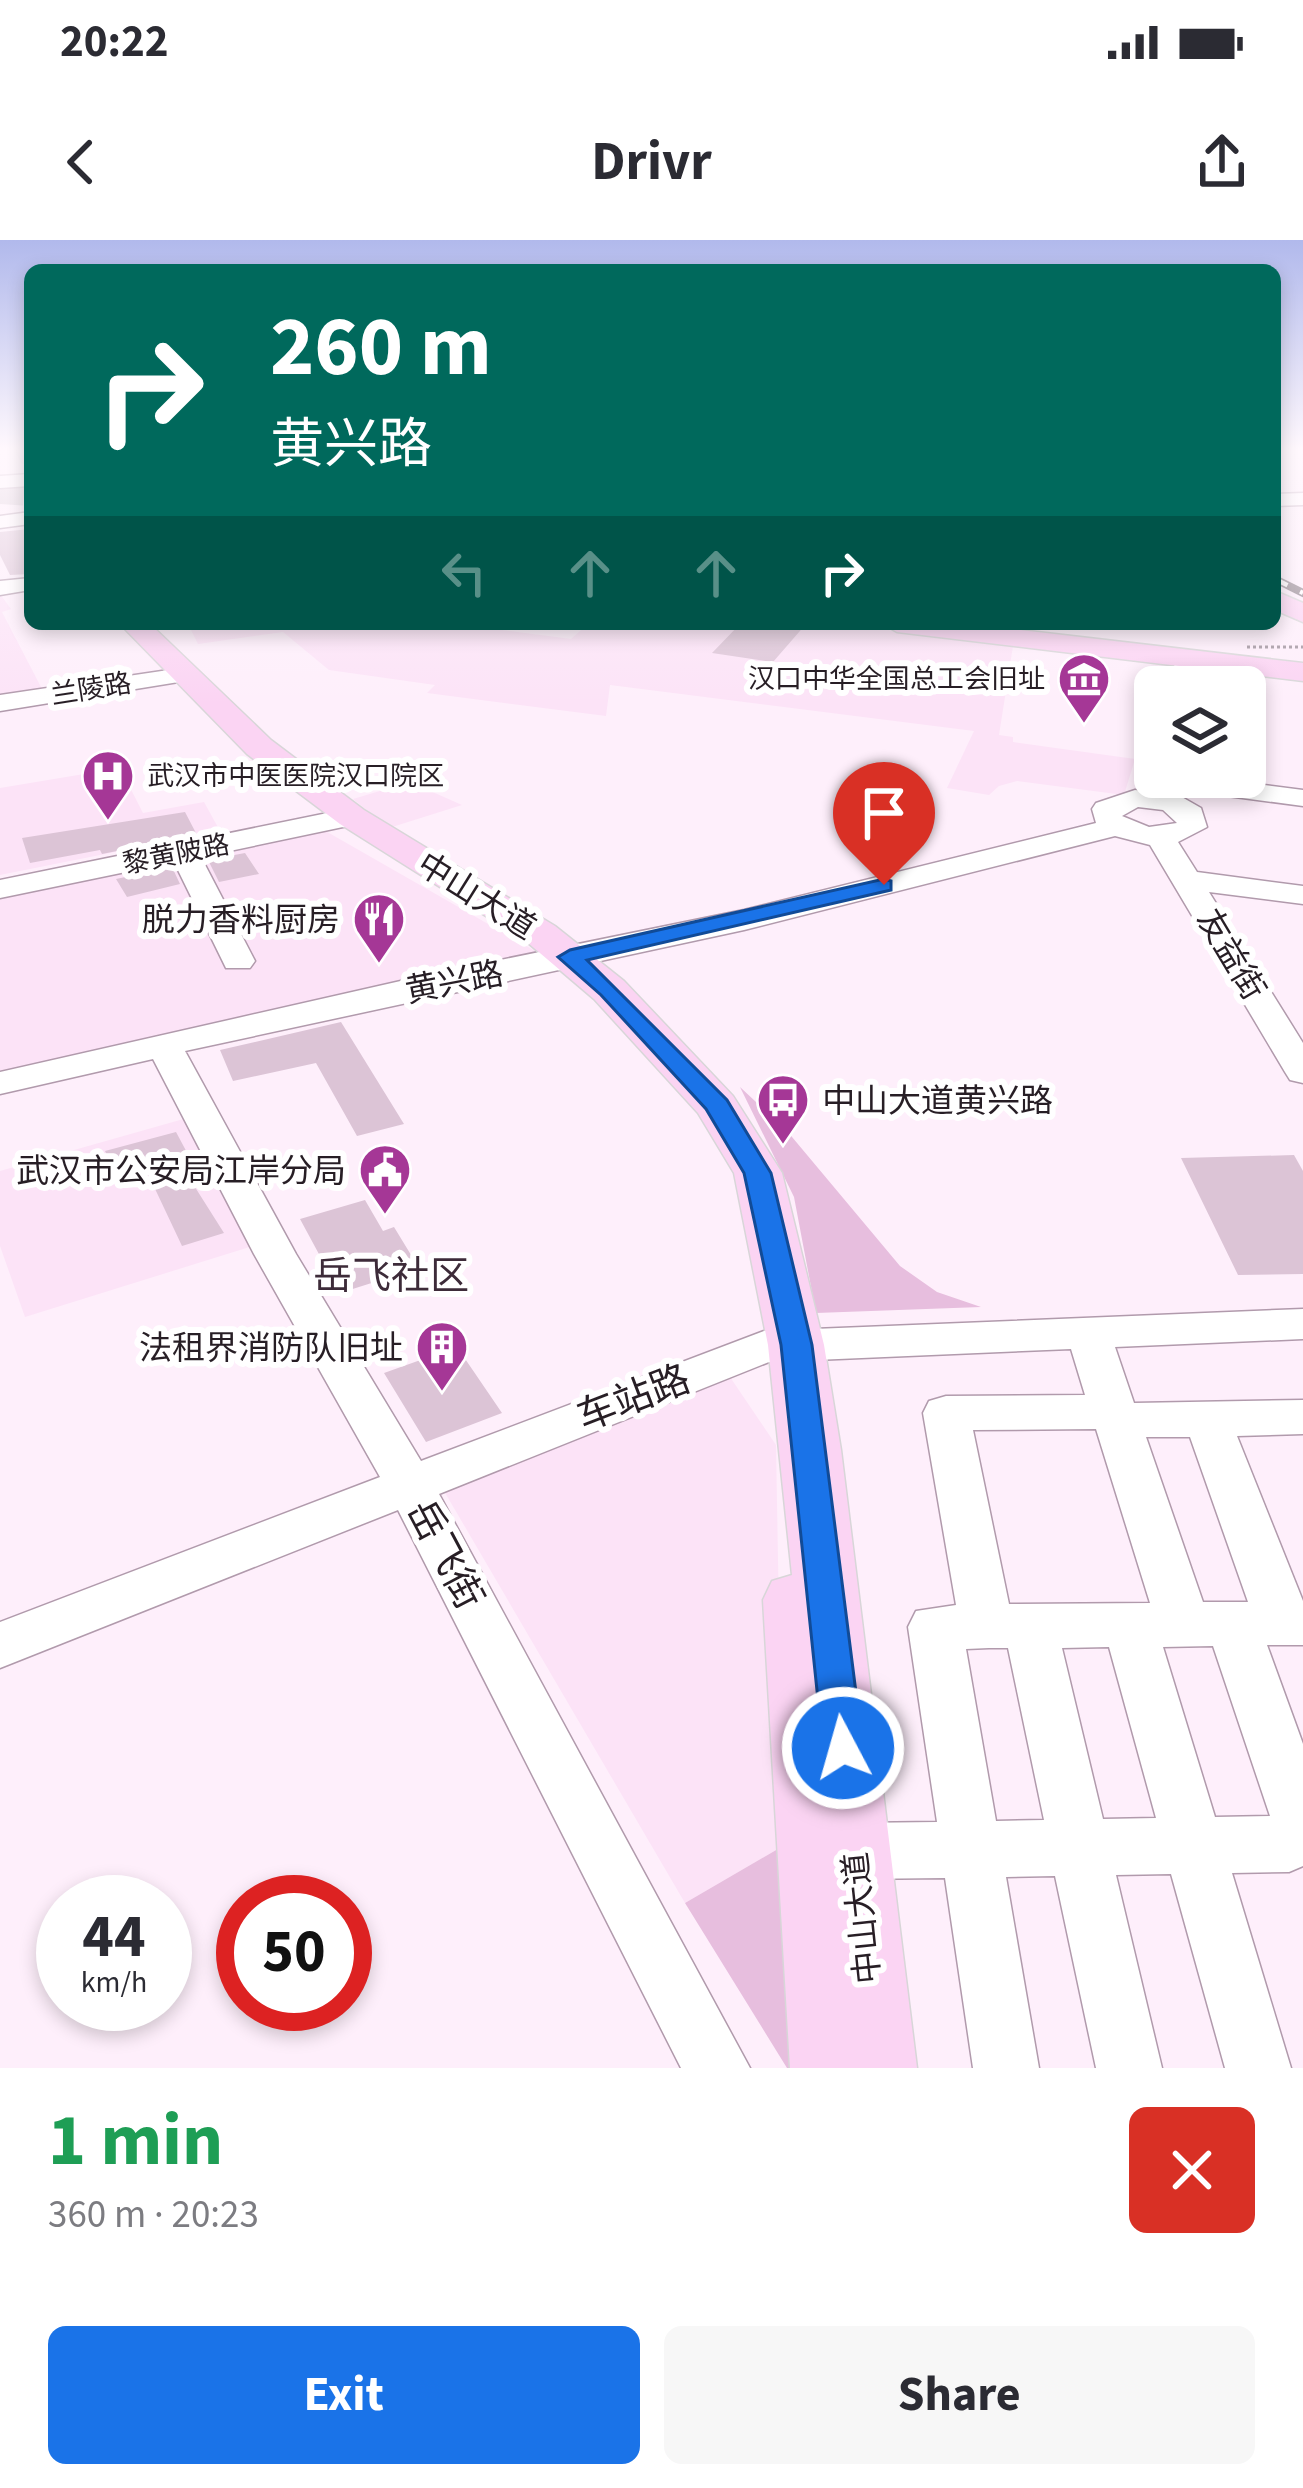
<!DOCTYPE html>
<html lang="en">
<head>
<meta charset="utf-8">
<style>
	body { margin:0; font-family:"Source Sans 3","Noto Sans SC",sans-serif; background:#f7f7f7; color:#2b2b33; height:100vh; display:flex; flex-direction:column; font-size:45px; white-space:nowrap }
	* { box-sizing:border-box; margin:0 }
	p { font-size:39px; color:#7c7c81 }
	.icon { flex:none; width:66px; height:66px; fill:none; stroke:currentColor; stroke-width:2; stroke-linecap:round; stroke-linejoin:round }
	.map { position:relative; height:1828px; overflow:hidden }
	.sheet { display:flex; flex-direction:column; background:#fff; flex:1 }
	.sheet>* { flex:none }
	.top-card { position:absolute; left:24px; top:24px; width:1257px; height:366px; border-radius:18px; box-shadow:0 6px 18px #0003; background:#00695c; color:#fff; overflow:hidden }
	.controls { position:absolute; left:1134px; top:426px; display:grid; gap:24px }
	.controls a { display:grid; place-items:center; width:132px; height:132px; border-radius:18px; background:#fff; box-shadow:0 6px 18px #0003; font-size:60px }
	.speed { position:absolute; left:36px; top:1635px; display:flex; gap:24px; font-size:60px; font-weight:700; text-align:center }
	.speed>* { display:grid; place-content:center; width:156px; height:156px; border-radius:50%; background:#fff; box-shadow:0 6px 18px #0003; line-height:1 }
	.speed small { font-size:30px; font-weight:400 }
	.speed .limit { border:18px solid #d22; background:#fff; color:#111 }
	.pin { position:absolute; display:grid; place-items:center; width:102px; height:102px; color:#fff; margin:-123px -51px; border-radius:50% 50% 50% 0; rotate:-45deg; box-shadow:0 0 12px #0007 }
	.pin .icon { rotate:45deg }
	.me { position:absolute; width:132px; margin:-66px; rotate:354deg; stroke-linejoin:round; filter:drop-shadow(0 0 9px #0008) }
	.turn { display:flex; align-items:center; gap:42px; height:252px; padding:0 48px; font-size:54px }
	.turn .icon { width:156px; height:156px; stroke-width:2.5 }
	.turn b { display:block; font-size:84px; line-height:102px }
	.lanes { display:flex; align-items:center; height:114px; padding:0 48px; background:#0003; justify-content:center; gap:60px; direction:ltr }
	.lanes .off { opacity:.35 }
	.round { display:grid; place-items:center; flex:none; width:126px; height:126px; border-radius:18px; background:#f7f7f7 }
	.headline { display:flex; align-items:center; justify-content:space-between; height:204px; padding:0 48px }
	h1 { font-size:72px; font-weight:700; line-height:90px; color:#1e9e55 }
	.cta { display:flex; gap:24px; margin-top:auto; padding:24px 48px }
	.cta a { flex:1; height:138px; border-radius:18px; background:#1a73e8; color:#fff; font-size:48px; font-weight:700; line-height:138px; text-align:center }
	.cta a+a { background:#f7f7f7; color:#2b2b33 }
	.status { display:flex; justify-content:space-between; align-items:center; height:84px; padding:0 60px; background:#fff; direction:ltr }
	.status svg { height:33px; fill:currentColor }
	header { display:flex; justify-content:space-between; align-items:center; height:156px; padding:0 48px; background:#fff; font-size:54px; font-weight:700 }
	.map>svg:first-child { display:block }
	.built { fill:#fce3f7 }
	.green { fill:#e7bede }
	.building { fill:#dcc4d6 }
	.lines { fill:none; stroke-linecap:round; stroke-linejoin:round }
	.major-tunnel { stroke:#d3c5d0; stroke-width:24; stroke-dasharray:24 12; stroke-linecap:butt }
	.minor-casing { stroke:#b19aac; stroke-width:3 }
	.major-casing { stroke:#d8d6d8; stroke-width:3 }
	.minor { fill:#fff; fill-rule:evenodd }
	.major { fill:#fbd4f3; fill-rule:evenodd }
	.rail-casing { stroke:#8b7f88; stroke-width:8 }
	.rail { stroke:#fff; stroke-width:4.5; stroke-dasharray:14; stroke-linecap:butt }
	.path-bridge { stroke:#9f939d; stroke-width:3; stroke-dasharray:3 3; stroke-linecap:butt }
	.route { fill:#1a73e8; stroke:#114b97; stroke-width:3 }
	.labels { text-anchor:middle; stroke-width:12; stroke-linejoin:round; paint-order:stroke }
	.far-poi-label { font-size:27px; fill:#271e25; stroke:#fff; text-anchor:end }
	.far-street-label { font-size:27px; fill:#271e25; stroke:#fff }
	.street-label { font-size:33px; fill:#271e25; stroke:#fff }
	.poi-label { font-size:33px; fill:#271e25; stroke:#fff; text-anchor:end }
	.quarter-label { font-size:39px; fill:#3d2b39; stroke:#fff }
	.near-street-label { font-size:39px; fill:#271e25; stroke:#fff }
</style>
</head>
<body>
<div class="status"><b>20:22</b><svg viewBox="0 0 49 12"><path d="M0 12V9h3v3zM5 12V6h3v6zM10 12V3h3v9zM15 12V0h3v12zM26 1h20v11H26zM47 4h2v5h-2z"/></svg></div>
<header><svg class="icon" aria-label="back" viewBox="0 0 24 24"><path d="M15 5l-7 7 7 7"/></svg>Drivr<svg class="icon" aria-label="share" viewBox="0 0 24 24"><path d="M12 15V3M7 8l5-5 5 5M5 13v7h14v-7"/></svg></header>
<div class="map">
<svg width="1303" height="1828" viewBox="0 0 1303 1828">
	<rect width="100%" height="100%" fill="#feeffb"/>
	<path class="built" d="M0,354L11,369L2,372L42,449L0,456Z
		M188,384H457L571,399L588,384H841L1013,406L999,495L1013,497V502L1135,519L1124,555L1017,541L999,546L989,555L947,548L974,491L610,445L606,476L427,453L435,445L329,430L283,392L198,404Z
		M120,528L143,573L204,562L220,591L0,635V548Z
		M410,542L462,565L389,588L353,559Z
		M322,589L537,712L0,832V655Z
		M187,878L256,1005L25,1077L0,1006V931Z
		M728,1134L776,1205L783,1606L685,1663L444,1251Z"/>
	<path class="green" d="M740,847L787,891L900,1026L937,1052L981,1067L816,1073L794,957Z
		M783,1606L800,1828H787L685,1663Z"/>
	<path class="building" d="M30,289V334L10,335L0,315V292Z
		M740,384H806L773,422L712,413Z
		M185,572L197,595L102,614L100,610L30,623L22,598Z
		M245,613L259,634L219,642L208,620Z
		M172,627L180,644L127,657L116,639Z
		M341,782L404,884L357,896L316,823L233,841L220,810Z
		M176,892L191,920L181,925L224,993L182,1006L148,934L120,941L105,911Z
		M1294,915L1303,931V1034L1238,1035L1181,918Z
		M365,960L383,991L394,987L419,1028L340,1053L300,979Z
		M457,1107L502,1173L426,1202L384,1133Z"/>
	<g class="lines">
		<path class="major-tunnel" d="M0,252L30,254"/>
		<g class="minor-casing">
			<path id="minor" d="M30,234V246L0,248V236Z
				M1303,253V265L1275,266V254Z
				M30,272V284L0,288V276Z
				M30,338V350L0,355V341Z
				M1188,413L1200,420L1192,447H1168L1176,420Z
				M182,428L191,430V440L0,471V455Z
				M1155,531V537H1204L1303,550V566L1145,545L1141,539L1145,533Z
				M1135,550L1180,556L1201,568L1207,587L1178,602L1197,632L1303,646V664L1209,652L1303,803V843L1290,840L1285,832L1150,605L1115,596L744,690L185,811L296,1014L421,1221L764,1091L1303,1069V1099L1115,1107L1134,1163L1303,1160V1194L1237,1196L1303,1361V1405H1267L1303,1504V1626L1289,1632L1232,1633L1291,1828H1225L1171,1634L1116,1635L1162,1828H1096L1055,1636L1006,1637L1039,1828H973L945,1638L854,1639L833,1631L824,1611L833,1591L854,1583L937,1582L908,1387L916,1371L956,1365L923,1173L929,1161L946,1156L1085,1155L1071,1109L769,1122L439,1254L750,1828H681L398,1270L0,1428V1382L380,1237L254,1014L153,819L0,854V832L427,735L744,670L1096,583L1092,569L1096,563ZM1138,567L1163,570L1177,583L1149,587L1122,576ZM1096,1189L1150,1363L1009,1364L973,1190ZM1146,1197H1190L1248,1362H1203ZM1213,1406L1270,1576L1215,1577L1163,1407ZM1109,1407L1156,1578L1103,1579L1062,1408ZM989,1408H1008L1044,1580L996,1581L966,1409Z
				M352,568L362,571L366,577L362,583L201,617L255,721L250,728H226L174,622L0,658V640Z"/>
		</g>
		<g class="major-casing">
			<path id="major" d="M16,208H30V224L22,222Z
				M1275,351L1303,363V382L1275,370Z
				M120,384H150L271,500L364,570L555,686L624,741L733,856L782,933L824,1105L841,1210L917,1828H790L763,1360L772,1341L792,1335L768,1105L734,933L698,873L594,759L527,702L340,584L247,514Z
				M883,384H969L1303,423V441L897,392Z"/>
		</g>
		<use href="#minor" class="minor"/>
		<use href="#major" class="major"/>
		<g class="rail-casing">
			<path id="rail" d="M1275,339L1303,353"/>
		</g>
		<use href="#rail" class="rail"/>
		<path class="path-bridge" d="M1247,407H1303"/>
	</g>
	<linearGradient id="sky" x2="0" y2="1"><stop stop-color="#b1b9ec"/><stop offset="0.45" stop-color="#fff8fd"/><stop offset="1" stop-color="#fff8fd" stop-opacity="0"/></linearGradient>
	<rect width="1303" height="464" fill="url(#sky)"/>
	<path class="route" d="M884,639L891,641V650L587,720L727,860L771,933L812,1105L863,1508L857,1521L843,1526L829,1521L823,1508L781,1105L744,933L706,869L601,755L558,717L570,710Z"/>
	<defs>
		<g id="museum-pin" transform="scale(2.7)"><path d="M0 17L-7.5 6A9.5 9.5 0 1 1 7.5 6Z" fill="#a53796" stroke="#fff"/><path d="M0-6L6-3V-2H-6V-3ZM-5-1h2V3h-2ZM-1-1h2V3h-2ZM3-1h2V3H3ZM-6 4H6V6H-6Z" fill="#fff"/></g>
		<g id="hospital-pin" transform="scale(2.7)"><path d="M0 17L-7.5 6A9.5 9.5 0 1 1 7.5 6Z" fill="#a53796" stroke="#fff"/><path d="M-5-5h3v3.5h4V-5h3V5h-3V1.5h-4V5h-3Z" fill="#fff"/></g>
		<g id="restaurant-pin" transform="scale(2.7)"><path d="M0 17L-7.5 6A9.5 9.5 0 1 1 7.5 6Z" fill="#a53796" stroke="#fff"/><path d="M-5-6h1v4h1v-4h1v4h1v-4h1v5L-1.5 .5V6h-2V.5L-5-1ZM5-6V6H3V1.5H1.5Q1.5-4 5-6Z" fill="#fff"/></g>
		<g id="bus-pin" transform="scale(2.7)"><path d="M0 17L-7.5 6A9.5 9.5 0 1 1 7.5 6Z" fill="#a53796" stroke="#fff"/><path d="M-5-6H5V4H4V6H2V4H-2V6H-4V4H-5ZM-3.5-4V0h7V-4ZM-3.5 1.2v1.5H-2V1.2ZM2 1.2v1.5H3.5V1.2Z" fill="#fff"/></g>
		<g id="civic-pin" transform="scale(2.7)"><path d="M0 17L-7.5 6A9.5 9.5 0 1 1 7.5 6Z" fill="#a53796" stroke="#fff"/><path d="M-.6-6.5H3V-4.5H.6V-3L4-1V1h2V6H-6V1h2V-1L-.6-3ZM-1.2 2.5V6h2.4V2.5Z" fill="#fff"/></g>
		<g id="building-pin" transform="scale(2.7)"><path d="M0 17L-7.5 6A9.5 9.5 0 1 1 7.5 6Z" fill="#a53796" stroke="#fff"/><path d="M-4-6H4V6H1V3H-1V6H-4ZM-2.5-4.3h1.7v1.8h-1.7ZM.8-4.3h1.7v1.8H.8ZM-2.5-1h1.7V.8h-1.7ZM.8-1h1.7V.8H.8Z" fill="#fff"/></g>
	</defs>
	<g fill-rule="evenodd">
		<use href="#museum-pin" x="1084" y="439"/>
		<use href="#hospital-pin" x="108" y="536"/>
		<use href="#restaurant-pin" x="379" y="679"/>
		<use href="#bus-pin" x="783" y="860"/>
		<use href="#civic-pin" x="385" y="930"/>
		<use href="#building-pin" x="442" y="1107"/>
	</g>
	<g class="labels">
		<g class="far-poi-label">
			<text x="1045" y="448">汉口中华全国总工会旧址</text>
			<text x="147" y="545" text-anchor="start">武汉市中医医院汉口院区</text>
		</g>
		<g class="far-street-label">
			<text transform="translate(91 449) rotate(-9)" y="9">兰陵路</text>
			<text transform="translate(176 614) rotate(-11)" y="9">黎黄陂路</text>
		</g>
		<g class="street-label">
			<text transform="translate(477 655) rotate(32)" y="12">中山大道</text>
			<text transform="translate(1232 714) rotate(59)" y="12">友益街</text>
			<text transform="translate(454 741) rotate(-11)" y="12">黄兴路</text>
			<text transform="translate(861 1678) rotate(-96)" y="12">中山大道</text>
		</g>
		<g class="poi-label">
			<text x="340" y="691">脱力香料厨房</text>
			<text x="822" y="872" text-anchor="start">中山大道黄兴路</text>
			<text x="346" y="942">武汉市公安局江岸分局</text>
			<text x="403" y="1119">法租界消防队旧址</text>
		</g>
		<g class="quarter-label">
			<text x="391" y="1049">岳飞社区</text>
		</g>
		<g class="near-street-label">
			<text transform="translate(633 1157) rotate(-21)" y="14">车站路</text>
			<text transform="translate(446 1314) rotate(62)" y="14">岳飞街</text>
		</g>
	</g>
</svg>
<div class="controls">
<a><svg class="icon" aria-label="layers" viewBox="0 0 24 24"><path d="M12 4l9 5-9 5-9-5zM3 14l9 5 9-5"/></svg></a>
</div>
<div class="speed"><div>44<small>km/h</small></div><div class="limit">50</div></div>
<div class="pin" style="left:884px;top:645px;background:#d93025"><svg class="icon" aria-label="arrive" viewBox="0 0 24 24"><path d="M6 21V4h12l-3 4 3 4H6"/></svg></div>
<svg class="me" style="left:843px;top:1508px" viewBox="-20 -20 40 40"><circle r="17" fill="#1a73e8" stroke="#fff" stroke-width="3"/><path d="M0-11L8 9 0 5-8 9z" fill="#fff"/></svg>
<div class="top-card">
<div class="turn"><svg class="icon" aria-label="right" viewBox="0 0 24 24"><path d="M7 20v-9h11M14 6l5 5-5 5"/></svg><div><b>260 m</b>黄兴路</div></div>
<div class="lanes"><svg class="icon off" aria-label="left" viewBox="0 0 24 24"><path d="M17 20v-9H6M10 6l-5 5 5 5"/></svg><svg class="icon off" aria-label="ahead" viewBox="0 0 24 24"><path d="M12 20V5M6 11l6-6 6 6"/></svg><svg class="icon off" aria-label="ahead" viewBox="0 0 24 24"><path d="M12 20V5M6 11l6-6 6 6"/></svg><svg class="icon" aria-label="right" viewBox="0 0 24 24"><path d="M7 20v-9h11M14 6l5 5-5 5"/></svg></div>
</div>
</div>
<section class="sheet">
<div class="headline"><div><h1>1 min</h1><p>360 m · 20:23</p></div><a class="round" style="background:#d93025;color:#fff"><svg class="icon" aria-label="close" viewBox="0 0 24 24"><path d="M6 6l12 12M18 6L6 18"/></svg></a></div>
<div class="cta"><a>Exit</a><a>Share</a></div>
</section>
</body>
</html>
